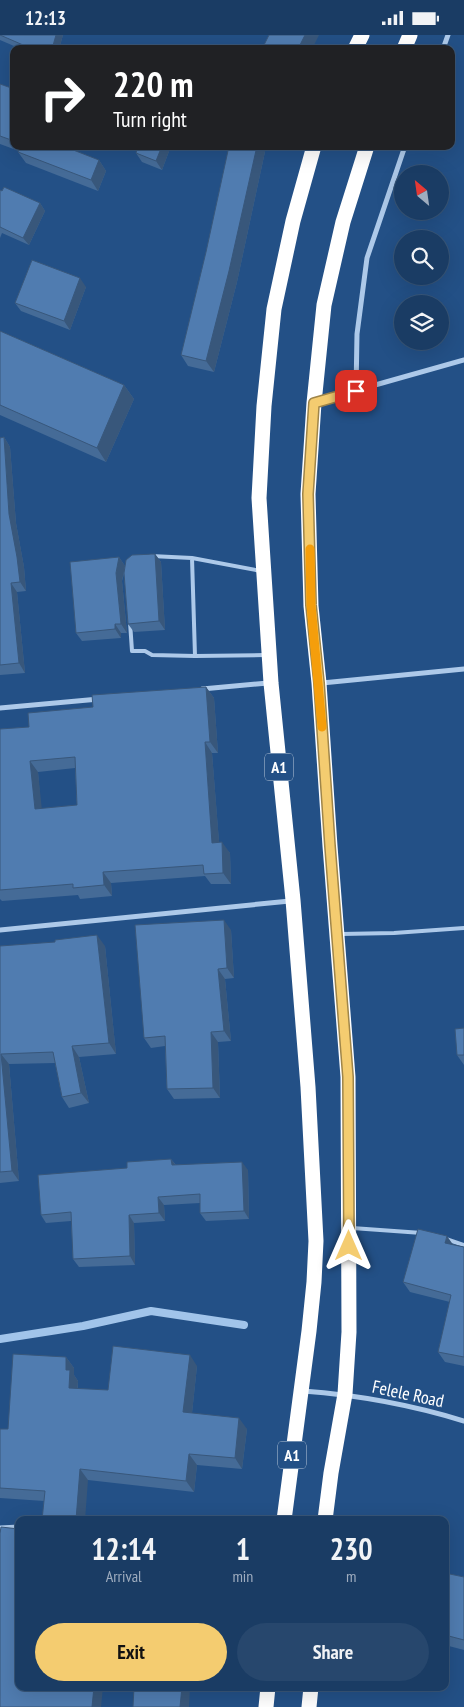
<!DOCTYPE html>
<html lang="en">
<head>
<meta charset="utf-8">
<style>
	body { margin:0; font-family:"PT Sans Narrow",sans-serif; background:#27476d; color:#f1f3f6; height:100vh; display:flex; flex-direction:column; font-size:19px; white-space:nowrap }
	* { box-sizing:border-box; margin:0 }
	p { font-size:16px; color:#9fadbf }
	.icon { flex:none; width:28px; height:28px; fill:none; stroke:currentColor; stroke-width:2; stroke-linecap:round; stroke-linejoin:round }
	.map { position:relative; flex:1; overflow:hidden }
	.side { position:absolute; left:15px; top:1481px; width:434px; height:175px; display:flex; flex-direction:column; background:#1a3c64; border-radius:10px; box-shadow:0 5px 20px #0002,0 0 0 1px #385678 }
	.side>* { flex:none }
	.hud { position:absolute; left:10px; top:10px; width:445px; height:105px; border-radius:10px; box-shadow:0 5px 20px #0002,0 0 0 1px #385678; background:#202124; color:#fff; overflow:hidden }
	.needle { width:32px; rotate:331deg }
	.buttons { position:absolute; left:394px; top:130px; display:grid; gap:10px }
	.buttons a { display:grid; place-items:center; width:55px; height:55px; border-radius:50%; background:#1a3c64; box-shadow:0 5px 20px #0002,0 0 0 1px #385678; font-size:25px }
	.pin { position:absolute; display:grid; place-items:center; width:42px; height:42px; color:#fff; margin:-21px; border-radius:10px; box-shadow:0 2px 8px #0006 }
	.me { position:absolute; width:55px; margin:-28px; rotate:0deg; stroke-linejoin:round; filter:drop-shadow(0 0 4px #0008) }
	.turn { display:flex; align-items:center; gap:18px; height:105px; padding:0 20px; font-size:22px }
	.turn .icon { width:65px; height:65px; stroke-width:2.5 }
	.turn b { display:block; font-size:35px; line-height:42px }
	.eta { display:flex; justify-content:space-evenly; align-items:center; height:85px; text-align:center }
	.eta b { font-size:30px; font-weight:700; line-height:35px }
	.primary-button { display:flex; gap:10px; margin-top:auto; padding:10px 20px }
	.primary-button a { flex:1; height:58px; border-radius:30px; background:#f4cc70; color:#111; font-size:20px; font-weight:700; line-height:58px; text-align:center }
	.primary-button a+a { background:#27476d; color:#f1f3f6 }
	.status { display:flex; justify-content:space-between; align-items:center; height:35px; padding:0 25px; background:#1a3c64; direction:ltr }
	.status svg { height:14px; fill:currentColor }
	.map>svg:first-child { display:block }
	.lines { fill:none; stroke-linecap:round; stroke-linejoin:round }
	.stream { stroke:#a1c4ea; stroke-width:8 }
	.lane { stroke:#adc9e9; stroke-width:4 }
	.street { stroke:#adc9e9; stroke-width:5 }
	.highway { stroke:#fff; stroke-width:15 }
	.wall { fill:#456b97; fill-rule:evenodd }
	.shaded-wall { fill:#38577b }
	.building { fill:#507cb0; stroke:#38577b; fill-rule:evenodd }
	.route-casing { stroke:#9f8549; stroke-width:12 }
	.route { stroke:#f4cc70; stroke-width:9 }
	.slow { stroke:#f59e0b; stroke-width:9 }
	.labels { text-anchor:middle; stroke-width:4; stroke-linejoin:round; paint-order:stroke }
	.shield { fill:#235086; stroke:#bdcadb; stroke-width:1 }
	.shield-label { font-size:16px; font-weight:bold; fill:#fff }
	.street-label { font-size:18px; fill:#fff; stroke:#235086 }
</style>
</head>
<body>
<div class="status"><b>12:13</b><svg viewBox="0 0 49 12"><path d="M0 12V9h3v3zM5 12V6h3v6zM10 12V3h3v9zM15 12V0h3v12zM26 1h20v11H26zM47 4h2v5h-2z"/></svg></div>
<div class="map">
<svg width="464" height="1672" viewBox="0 0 464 1672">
	<rect width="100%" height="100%" fill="#235086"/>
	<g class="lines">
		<path class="stream" d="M0,1304L83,1291L151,1276L244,1290"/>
		<path class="lane" d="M151,521L192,523
			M261,536L192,523L195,621L265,620
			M130,587L132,616H145L152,620L195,621
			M341,899L394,898L464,893
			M352,1193L422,1198
			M446,1204L464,1210"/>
		<path class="street" d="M443,14L448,0
			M356,356L357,299L367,223L405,111
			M315,367L464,325
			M322,648L464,634
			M202,654L268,648
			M0,673L99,664
			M0,895L290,866
			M303,1356C357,1360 412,1370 464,1386
			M0,1493L19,1492"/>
		<path class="highway" d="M355,14L362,0
			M404,14L410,0
			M284,1485L309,1296L314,1247L316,1206L308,1052L293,865L271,648L259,463L264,371L274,274L293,186L314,111
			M325,1485L331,1438L345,1359L349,1297L348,1042L330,811L319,648L311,571L308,459L314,368L324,270L343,187L367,111
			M266,1672L268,1652
			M309,1672L311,1652"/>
	</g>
	<path class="wall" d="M0,0H63L59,14H21L0,5Z
		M0,49L14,54V111H63L99,125L106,136L98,156L26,128L18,117L19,116L0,109Z
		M138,111H171L162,135L142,127L136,118Z
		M266,112L237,247L214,337L188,331L181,320Z
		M0,155L40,168L45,176L29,210L2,198L0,203Z
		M86,252L70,295L21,276L15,268Z
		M0,296L124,350L134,364L106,427L0,380Z
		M4,402L10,412L16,488L24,532L26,556L17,557L25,638L0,640V403Z
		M155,519L161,527L165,595L134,597L128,589L124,539L122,546L127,598H121V603L82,606L76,598L119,522L125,531Z
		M206,652L214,663L218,718H212L219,807L230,818L231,849H211L205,841L111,848L112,861L80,864L78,860L2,866L0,864V694L29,692L93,672ZM75,733L77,770L41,774L38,737Z
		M231,895L234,943L225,944L231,1006L218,1007L220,1063L174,1064L167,1054L165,1011L151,1013L144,1003Z
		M0,911H105L116,1019L79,1022L89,1068L69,1073L62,1062L55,1028L9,1029L19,1146L0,1148Z
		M464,993V1030L457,1020Z
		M171,1124L176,1130L248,1135L249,1184L206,1186L200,1178V1168L164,1170L165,1186L134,1188L135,1230L79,1232L73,1224L71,1186L46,1188L41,1180Z
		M452,1209L464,1212V1331L445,1327L438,1317L450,1267L410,1257L403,1247Z
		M66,1322L74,1333V1340L78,1346V1354L108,1355L197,1331L192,1378L247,1394L242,1434L197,1430L194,1457L88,1445L44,1466L0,1463V1394H8Z
		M445,1538L464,1542V1615L445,1610Z"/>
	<path class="shaded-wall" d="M56,0H63L59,14H52Z
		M305,0H319L312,14H298Z
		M162,111H171L162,135L156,126Z
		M257,111L266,112L237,247L214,337L206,326Z
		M99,125L106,136L98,156L91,145Z
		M40,168L45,176L29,210L23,203Z
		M80,243L86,252L70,295L64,286Z
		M124,350L134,364L106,427L97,413Z
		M4,402L10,412L16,488L24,532L26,556L20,547L9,479Z
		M155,519L161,527L165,595L159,586Z
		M119,522L125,531L122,546L127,598L121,589L116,538Z
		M11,548L17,557L25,638L19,628Z
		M115,589L121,598V603L115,594Z
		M206,652L214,663L218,718L210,707Z
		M205,707L212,718L220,818L212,808Z
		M30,726L38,737L43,785L35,774Z
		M222,807L230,818L231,849L223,838Z
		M103,837L111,848L112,861L104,850Z
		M224,885L231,895L234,943L227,933Z
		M97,900L105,911L116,1019L109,1008Z
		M218,934L225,944L231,1006L224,996Z
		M211,997L218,1007L220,1063L213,1053Z
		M72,1011L79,1022L89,1068L81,1058Z
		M1,1019L9,1029L19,1146L12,1136Z
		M171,1124L177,1132L172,1130Z
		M242,1127L248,1135L249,1184L244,1176Z
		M158,1162L164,1170L165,1186L159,1178Z
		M129,1180L134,1188L135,1230L130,1221Z
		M447,1201L454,1211L445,1208Z
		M190,1320L197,1331L191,1388L183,1377Z
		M66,1322L74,1333V1340L78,1346L77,1364L69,1353L66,1335Z
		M239,1383L247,1394L242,1434L235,1423Z
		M189,1419L197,1430L194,1457L186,1446Z
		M80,1434L88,1445L85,1485H76Z
		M94,1652H103L101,1672H92Z
		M182,1652H190L189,1672H180Z"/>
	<path class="building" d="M0,0H56L52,14H30V13Z
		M269,0H305L298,14H262Z
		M0,49L14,54V106L0,101Z
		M21,111H63L99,125L91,145L18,117Z
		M138,111H162L156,126L136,118Z
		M229,111H257L229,236L206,326L181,320L206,217Z
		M4,152L40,168L23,203L0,192V155L2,156Z
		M32,225L80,243L64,286L15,268Z
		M0,296L124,350L97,413L0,370Z
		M4,402L9,479L17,522L20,547L11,548L19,628L0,630V403Z
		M155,519L159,586L128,589L124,538L126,525L132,520Z
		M119,522L116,538L121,589H115V594L76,598L70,527Z
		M206,652L210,707H205L212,808L222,807L223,838L204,839L203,830L103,837L104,850L73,853V849L0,855V694L29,692L28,678L93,672L92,660ZM75,722L77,770L35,774L30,726Z
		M224,885L227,933L218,934L224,996L211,997L213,1053L167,1054L165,1001L144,1003L135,890Z
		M97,900L109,1008L72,1011L81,1058L62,1062L53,1017L1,1019L12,1136L0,1137V911L55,907V905Z
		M464,993V1020H457L455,994Z
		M171,1124L172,1130L242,1127L244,1176L200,1178V1159L158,1162L159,1178L129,1180L130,1221L73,1224L71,1177L41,1180L38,1140L127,1133V1127Z
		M418,1194L447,1201L445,1208L464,1212V1322L438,1317L451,1260L403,1247Z
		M113,1311L190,1320L183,1377L239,1383L235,1423L189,1419L186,1446L80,1434L76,1485H42L45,1456L0,1453V1394H8L13,1319L66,1322V1335H70L69,1353L108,1355Z
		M1,1492L19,1494V1652H94L92,1672H0V1498Z
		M445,1538L464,1542V1605L445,1600Z
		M134,1652H182L180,1672H133Z"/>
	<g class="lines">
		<g class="route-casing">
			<path id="route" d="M349,1211L348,1042L330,811L319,648L311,570L308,459L314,368L356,356"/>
		</g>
		<use href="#route" class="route"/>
		<path class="slow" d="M310,514L311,570L322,692"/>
	</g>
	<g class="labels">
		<g class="shield">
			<rect x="265" y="718.5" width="28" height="27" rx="4"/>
			<rect x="278" y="1406.5" width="28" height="27" rx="4"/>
		</g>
		<g class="shield-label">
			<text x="279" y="738">A1</text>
			<text x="292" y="1426">A1</text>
		</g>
		<g class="street-label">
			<text transform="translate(408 1359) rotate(12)" y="6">Felele Road</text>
		</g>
	</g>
</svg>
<div class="buttons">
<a><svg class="needle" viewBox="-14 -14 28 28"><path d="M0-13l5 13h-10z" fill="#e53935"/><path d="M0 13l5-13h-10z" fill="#9fadbf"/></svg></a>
<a><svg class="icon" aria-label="search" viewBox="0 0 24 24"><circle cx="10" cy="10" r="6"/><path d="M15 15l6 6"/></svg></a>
<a><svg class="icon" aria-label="layers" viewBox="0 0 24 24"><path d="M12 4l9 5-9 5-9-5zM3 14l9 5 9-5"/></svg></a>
</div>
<div class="pin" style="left:356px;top:356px;background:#d93025"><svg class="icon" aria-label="arrive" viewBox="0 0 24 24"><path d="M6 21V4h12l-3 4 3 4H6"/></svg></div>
<svg class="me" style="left:349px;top:1211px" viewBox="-20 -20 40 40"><path d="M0-17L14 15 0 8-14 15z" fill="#f4cc70" stroke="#fff" stroke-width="4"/></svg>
<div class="hud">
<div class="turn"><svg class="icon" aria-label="right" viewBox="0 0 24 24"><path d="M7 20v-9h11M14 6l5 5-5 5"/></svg><div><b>220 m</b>Turn right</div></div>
</div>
<section class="side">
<div class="eta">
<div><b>12:14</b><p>Arrival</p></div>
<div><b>1</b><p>min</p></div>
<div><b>230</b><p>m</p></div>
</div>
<div class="primary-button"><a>Exit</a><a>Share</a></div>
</section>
</div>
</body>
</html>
